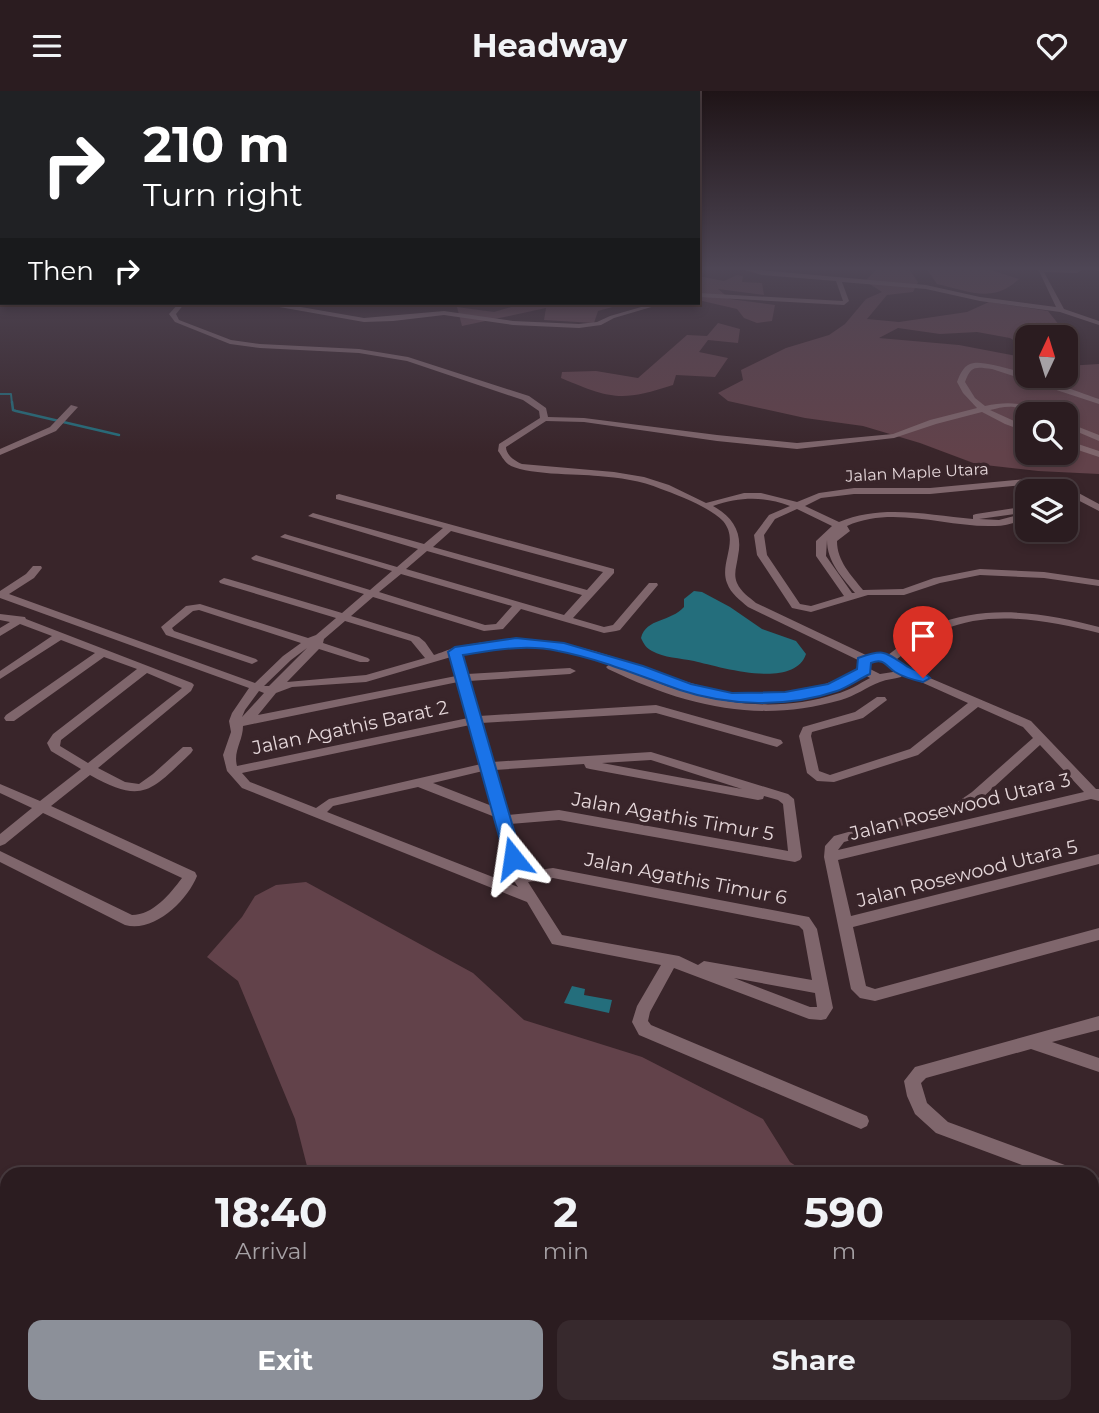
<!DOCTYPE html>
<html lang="en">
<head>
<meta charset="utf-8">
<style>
	body { margin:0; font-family:Montserrat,sans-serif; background:#37292d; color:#f1f3f6; height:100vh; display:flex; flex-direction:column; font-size:26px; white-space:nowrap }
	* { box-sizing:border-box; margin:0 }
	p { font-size:23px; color:#a6a1a5 }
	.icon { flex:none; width:38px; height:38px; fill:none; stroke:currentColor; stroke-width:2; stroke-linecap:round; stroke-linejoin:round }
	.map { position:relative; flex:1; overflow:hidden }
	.sheet { position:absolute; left:0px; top:1076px; width:1099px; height:247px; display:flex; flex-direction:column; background:#2b1c20; border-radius:21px 21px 0 0; box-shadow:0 4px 10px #0003,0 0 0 2px #473a3e }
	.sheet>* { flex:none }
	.guide { position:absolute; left:0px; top:0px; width:700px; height:214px; box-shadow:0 4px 10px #0003,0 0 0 2px #473a3e; background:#202124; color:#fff; overflow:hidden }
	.needle { width:46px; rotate:4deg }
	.fabs { position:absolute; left:1015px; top:234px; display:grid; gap:14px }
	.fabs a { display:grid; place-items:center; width:63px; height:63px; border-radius:14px; background:#2b1c20; box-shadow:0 4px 10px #0003,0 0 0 2px #473a3e; font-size:35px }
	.pin { position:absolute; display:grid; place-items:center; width:60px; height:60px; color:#fff; margin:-72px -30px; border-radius:50% 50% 50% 0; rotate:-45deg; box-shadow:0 0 7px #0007 }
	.pin .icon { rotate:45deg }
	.me { position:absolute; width:77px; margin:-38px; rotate:345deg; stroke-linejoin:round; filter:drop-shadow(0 0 5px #0008) }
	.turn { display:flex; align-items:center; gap:24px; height:147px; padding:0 28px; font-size:32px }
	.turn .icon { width:91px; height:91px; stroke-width:2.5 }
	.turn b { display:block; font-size:49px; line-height:60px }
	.then { display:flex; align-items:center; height:66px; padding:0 28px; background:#0003; gap:14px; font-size:26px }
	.eta { display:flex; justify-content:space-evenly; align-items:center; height:119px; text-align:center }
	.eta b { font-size:42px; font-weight:700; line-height:49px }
	.button { display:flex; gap:14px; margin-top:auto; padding:14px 28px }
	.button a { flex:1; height:80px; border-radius:14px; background:#8c9099; color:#fff; font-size:28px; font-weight:700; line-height:80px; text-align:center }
	.button a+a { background:#37292d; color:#f1f3f6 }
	header { display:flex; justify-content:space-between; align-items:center; height:91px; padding:0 28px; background:#2b1c20; font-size:32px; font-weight:700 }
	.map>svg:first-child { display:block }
	.green { fill:#62424a; fill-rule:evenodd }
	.water { fill:#246e7c }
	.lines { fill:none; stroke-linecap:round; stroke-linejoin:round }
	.stream-far1 { stroke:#246e7c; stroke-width:2 }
	.stream { stroke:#246e7c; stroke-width:2.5 }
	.minor { fill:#7f666c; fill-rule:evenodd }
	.route { fill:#1a73e8; stroke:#114b97; stroke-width:2 }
	.labels { text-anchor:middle; stroke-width:7; stroke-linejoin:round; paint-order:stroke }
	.far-street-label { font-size:16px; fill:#e5d7da; stroke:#39252a }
	.street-label { font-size:19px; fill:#e5d7da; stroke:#39252a }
</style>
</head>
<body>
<header><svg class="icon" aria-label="menu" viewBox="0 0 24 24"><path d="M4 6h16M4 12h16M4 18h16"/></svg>Headway<svg class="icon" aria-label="heart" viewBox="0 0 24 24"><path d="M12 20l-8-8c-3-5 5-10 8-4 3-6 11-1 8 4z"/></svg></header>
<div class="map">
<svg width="1099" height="1322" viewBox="0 0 1099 1322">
	<rect width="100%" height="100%" fill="#39252a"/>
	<path class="green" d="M860,177H908L918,191L913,201L887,204L867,228L899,231L967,221L989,211L1048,220L1063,239L1053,247H1027V257L1010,247L977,241L940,243L898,237L879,247L959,254L1027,267V285H1066V275L1099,273V383L1038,380L976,373L920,352L863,335L805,327L728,310L718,302L743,289L741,279L786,257L829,244L845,233L866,208L882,201L865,190L876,179ZM1027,324H1066V362H1027Z
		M926,177H985L1019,188C992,213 969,200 937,193Z
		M737,184L743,185L742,191L762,192L764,204L718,198L730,208L775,214L772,230L757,232L744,227L737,218L698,209V185L724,190Z
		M515,212H535L547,215L568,212H627L598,220L594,232L544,229L546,217L462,235L457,216L494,221L518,214Z
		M718,232L740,238L738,252L708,249L699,261L728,267L715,286L676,284L673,294C621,311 611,308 561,287L562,281L596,280L638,287L687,244L707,245Z
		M306,791L473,882L524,929L642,966L763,1028L790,1071L808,1083H309L295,1028L238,890L207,866L242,826L255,805L276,794Z
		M1092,1186L1099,1187V1322H468L466,1316H1092Z"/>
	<path class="water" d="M694,500L702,501L730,516L762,538L796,550L806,563C794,599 720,576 694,570C680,567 664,567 652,560C646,557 644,553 641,547C646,527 671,531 684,516V508Z
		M572,895L585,898L584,904L612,909L609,922L564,912Z"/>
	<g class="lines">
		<path class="stream-far1" d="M0,303H11L12,313"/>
		<path class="stream" d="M12,311L13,319L16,320L119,344"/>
		<path class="minor" d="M738,177L926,194L980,206L1056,216L1038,178L1085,177L1077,182L1044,181L1064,218L1099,230V234L1060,221L980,210L926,198L842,191L849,210L844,214L698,206V202L843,210L836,190L762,184Z
			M1086,177H1099V180Z
			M179,212H185L176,223L179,229L231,249L260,253L359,258L408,266L529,305L546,317L548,326L584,327L717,344L797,352L893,343L930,329L977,317L963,302L957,291C960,283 964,273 974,272C995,269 1075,300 1099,308V313L992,278C976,276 971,274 965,291L975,307L985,315C1008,310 1026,311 1046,324C1033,324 1030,320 1018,317C1009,314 999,317 990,319L1027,336V341L1005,333L982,321L936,333L894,347L797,358L717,350L584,331L546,330L506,356C506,364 515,370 522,373L614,381L644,386L669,394L706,412L744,402H761L797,411L819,402L854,397H930L1036,387L1073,399L1099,413V420L1066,403V401L1035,393L930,403H854L821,407L805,415L839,431C881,413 929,424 973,428V424L976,423L1015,417L1027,418V428C1017,431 1006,435 995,435C946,437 894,414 847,435L850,440L837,450C837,470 851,484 863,499L903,498L934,487L980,478L1044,481L1099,489V495L1044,487L980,484L940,492L904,504H868L811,521L792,517L757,464L754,444L769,424L790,415C763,405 740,406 713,415C733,426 743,442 738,465C737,474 733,483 737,492C741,501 749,506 756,512L868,565L877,562L888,564C902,553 917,542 933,535C986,512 1046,522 1099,536V542C1049,530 992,518 943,539C926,546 911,557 897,568L904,576L1031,630L1096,698H1099V710L1091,708L838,769L851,825L1099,763V773L853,836L866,895L875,898L1099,837V849L875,910L860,907L851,898L824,766L825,755L834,745L959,710L972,701L1033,647L1023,636L978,616L918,664L834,691L817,690L807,682L799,645L803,636L855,621L877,606H885L887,609L863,627L812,641L811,645L819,680L830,684L910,658L968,612L903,583L901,586C894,588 887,588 880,591C867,596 855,605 841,609C758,633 685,615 608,578L606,576L610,573C557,556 516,550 461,563L467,583L570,577L576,580L570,583L469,590L479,625L656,614L781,649L783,652L777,656L656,622L481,632L492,671L651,661L788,703L794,708L802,766L800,769L795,771L559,729L510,733L524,781L553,777L809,826L817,838L833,917L826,928L821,929L809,928L674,877L650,921L648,930L651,934L867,1025L869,1030L867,1035L861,1038L639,944L632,931L637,915L661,874L552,853L527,811L242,697L227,680L223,664L231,641L229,630L232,622L249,597L0,507V500L26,483L33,475H41L42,477L34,487L9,503L255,592L283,565L301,552L199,519L193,520L172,537L174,540L256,568L258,570L252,573L166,544L161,536L186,515L200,513L308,547L316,544L336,527L220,492L219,490L224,487L228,488L342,522L364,503L253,469L251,467L256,464L259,465L370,499L392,480L280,446L285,443L288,444L397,476L418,458L308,425L313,422L424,453L443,437L336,408V404L339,403L614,478V482L573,527L604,536L613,534L649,492H657L658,494L620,539L616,540L604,542L521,518L503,538L484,540L373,506L351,525L419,546L425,551L434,564C440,562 448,559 453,557C480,550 511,547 538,549C625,556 704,617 794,602C817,598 838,588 859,578L858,569L748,516C740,509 731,503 727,492C719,472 740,450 723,430C711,417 678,404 661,398C641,389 619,387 598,385C579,383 522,384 508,373C504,370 501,364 498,360L499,353L540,327L539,320L523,309L407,270L359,262L260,257L230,253L175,231L169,223ZM797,418L832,435L816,450V465L844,505L811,515L800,513L767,464L764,444L775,428ZM1015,423H1022L999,429L979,428ZM451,440L603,481L587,499L433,456ZM827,449C827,471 842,486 855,502H852L826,465ZM427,460L582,504L564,524L406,478ZM401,483L512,515L496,533L485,534L379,501ZM345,530L411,550L425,567L366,584L287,591L319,558L360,571H368L370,569L368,567L323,552L324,548ZM307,557L269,595H264L291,569ZM451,566L456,585L258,624L276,602L292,596L366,591ZM878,568L886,570L894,578L893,581L880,583L870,578L869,572ZM625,578C679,595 735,619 793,609C818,604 842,594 865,584L870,587C859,593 848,600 836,603C765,626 690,608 625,578ZM458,591L468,627L237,675C233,660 243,650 243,635ZM259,600L264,602L242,626L245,619ZM470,634L481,673L329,708L316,717L250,691L242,682ZM1040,654L1084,701L838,759L844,751L968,716L982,707ZM651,669L742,698L602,672ZM584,673L586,677L590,678L758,709L763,708L764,705L778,709L783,713L788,760L559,719L508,724L495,679ZM483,680L492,715L433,692ZM418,696L495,726L512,787L518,796L327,721L333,715ZM553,787L799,835L803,839L812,889L704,870L698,874L679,865L562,844L528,791ZM734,887L815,902L817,916H810Z
			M265,212H278L364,227L444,220L513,230L579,233L597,231L610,225L655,212H665L614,227L601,234L579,237L513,234L444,224L393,230L364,231L268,214Z
			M71,314L78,316L56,340L0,364V358L50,336Z
			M1066,331L1099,344V350L1066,336Z
			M1066,349L1099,360V366L1066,355Z
			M0,523L25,526L26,528L192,592L194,594L191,600L98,677L125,691L139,693L153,683L183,656H191L193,659L191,662C151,700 143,714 90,684L51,715L195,781L197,785C187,810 154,842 125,834L0,771V760L132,824C153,824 170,803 182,787L43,722L5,753L0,755V743L32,717L0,702V693L40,710L81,678L51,660L47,652L53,643L137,578L104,566L14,630H6L4,627L6,624L95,562L61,549L0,588V580L52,545L20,533L0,545V537L10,531L0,529ZM147,582L182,597L88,672L60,655L61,649Z
			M1099,925V939L1052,951L1099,967V981L1031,958L926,987L921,992L927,1012L948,1031L1073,1077L1076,1083H1046L936,1042L915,1023L907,1005L904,990L915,976Z
			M1092,1085L1099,1087V1103L1092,1101Z"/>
	</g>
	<linearGradient id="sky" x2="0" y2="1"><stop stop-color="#1f1417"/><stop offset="0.49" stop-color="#4e4655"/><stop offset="1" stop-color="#4e4655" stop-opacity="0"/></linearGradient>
	<rect width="1099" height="362" fill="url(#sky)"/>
	<path class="route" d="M516,547L564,552L643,575L691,593L732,602L785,601L828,593L857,578L858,567C884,558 884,560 905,574C913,580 923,580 930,587L923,591C914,589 903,586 895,581C885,574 884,567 871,572L870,583C859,588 848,596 837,600C788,617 728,615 680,599C640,585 600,568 558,560C526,553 496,559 463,564L522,767L520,772H507L505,767L448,561L455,556Z"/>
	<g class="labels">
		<g class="far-street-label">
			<text transform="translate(917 381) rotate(-3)" y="6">Jalan Maple Utara</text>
		</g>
		<g class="street-label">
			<text transform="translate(350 636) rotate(-12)" y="7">Jalan Agathis Barat 2</text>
			<text transform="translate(960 715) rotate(-14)" y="7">Jalan Rosewood Utara 3</text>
			<text transform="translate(673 725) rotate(10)" y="7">Jalan Agathis Timur 5</text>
			<text transform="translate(967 782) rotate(-14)" y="7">Jalan Rosewood Utara 5</text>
			<text transform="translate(686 787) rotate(11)" y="7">Jalan Agathis Timur 6</text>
		</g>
	</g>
</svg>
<div class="fabs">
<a><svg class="needle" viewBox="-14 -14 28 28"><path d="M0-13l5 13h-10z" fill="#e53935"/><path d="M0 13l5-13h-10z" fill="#a6a1a5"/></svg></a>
<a><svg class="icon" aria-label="search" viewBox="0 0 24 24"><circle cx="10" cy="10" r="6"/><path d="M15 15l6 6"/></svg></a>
<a><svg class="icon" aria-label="layers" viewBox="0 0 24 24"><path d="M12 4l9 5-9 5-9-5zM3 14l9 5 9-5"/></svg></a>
</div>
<div class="pin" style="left:923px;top:587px;background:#d93025"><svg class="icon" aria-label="arrive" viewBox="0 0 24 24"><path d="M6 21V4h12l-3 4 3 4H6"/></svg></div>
<svg class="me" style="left:513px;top:767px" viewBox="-20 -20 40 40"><path d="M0-17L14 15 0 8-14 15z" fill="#1a73e8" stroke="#fff" stroke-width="4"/></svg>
<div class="guide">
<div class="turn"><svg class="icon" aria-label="right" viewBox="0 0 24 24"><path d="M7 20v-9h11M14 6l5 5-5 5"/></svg><div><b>210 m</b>Turn right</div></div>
<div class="then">Then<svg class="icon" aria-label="right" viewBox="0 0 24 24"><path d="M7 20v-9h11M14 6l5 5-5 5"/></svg></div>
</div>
<section class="sheet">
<div class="eta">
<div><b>18:40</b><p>Arrival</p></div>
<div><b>2</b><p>min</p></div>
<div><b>590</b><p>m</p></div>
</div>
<div class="button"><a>Exit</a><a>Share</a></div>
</section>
</div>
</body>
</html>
